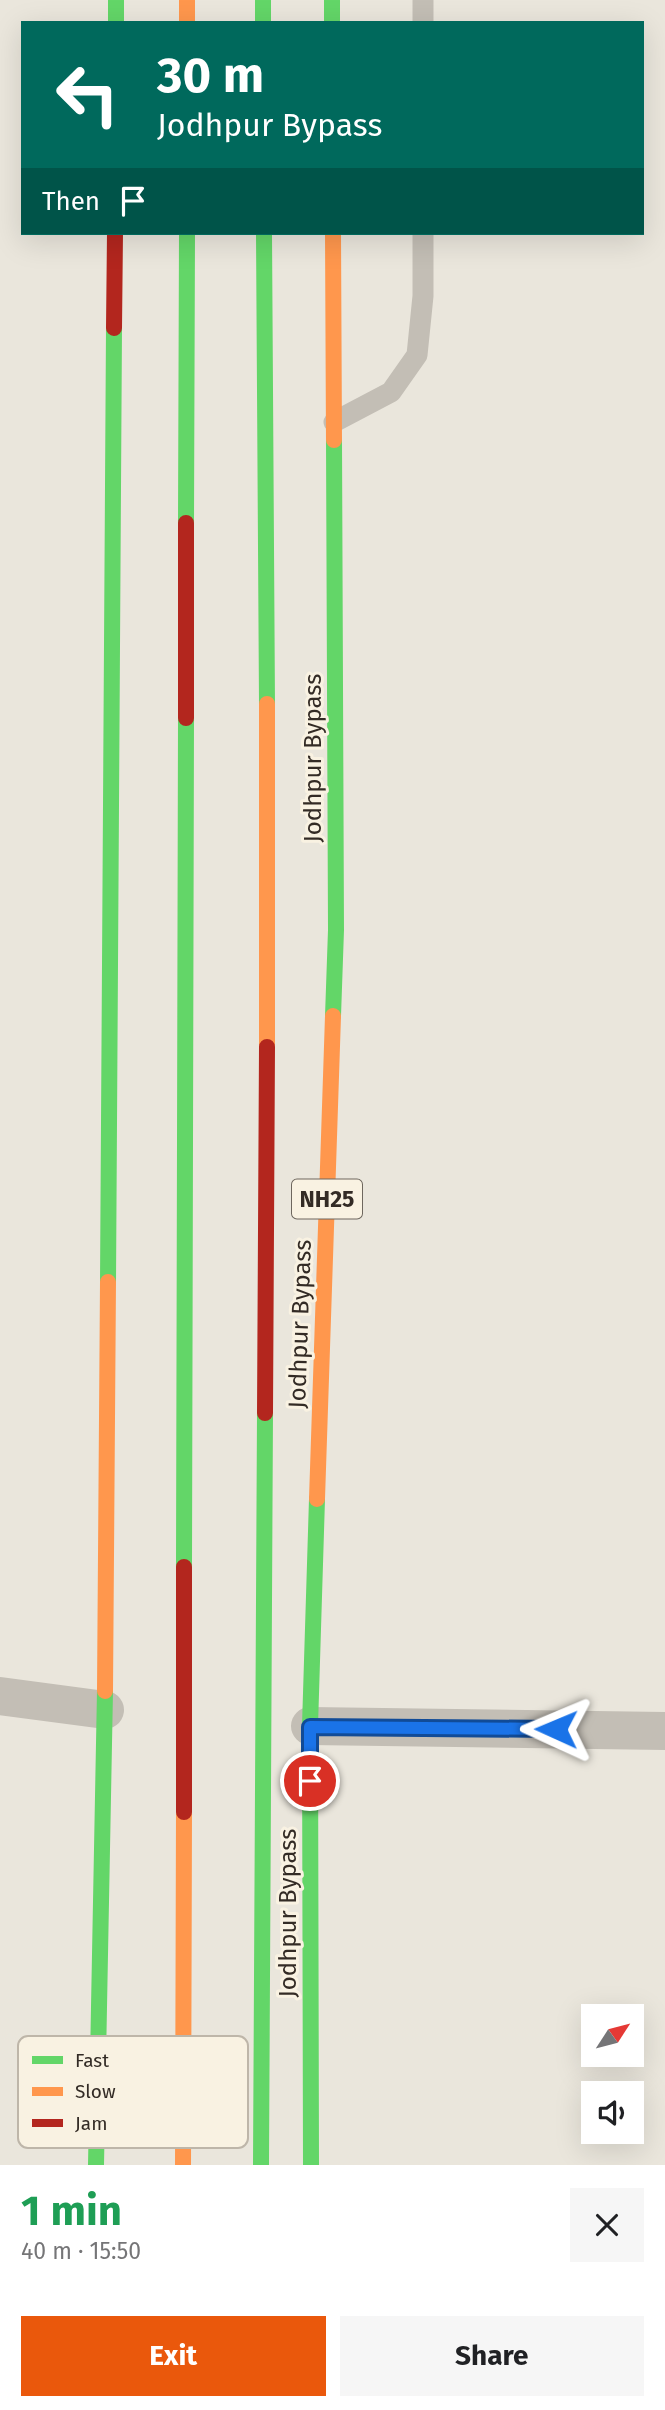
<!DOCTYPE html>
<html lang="en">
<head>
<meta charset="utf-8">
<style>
	body { margin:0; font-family:"Fira Sans",sans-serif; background:#f6f6f6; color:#202124; height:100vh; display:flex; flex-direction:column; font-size:26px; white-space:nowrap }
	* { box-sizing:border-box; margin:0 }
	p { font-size:23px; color:#757577 }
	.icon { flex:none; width:38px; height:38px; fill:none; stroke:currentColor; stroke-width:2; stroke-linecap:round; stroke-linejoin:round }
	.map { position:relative; height:2165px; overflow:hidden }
	.side { display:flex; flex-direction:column; background:#fff; flex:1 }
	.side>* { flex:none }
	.hud { position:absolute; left:21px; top:21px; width:623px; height:214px; border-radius:0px; box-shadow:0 7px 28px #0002; background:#00695c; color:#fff; overflow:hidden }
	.needle { width:46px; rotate:54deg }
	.buttons { position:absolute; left:581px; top:2004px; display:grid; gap:14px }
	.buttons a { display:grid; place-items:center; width:63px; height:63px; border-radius:0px; background:#fff; box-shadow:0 7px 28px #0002; font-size:35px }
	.pin { position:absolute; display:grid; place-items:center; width:60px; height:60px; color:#fff; margin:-30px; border:4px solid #fff; border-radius:50%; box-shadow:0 2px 7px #0007 }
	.me { position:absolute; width:77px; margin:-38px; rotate:271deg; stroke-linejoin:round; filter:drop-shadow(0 0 5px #0008) }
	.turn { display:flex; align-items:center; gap:24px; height:147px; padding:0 21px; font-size:32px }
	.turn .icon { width:91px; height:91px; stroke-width:2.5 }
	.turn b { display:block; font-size:49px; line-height:60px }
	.then { display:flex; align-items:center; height:66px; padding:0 21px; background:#0003; gap:14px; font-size:26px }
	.round { display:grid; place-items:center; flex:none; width:74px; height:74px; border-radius:0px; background:#f6f6f6 }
	.summary { display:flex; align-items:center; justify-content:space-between; height:119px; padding:0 21px }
	h1 { font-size:42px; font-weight:700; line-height:52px; color:#1e9e55 }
	.cta { display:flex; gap:14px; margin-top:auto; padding:14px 21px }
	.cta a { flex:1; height:80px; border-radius:0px; background:#ea580c; color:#fff; font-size:28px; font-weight:700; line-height:80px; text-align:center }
	.cta a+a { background:#f6f6f6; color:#202124 }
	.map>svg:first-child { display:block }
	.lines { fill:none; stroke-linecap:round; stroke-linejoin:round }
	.lane { stroke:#c3beb5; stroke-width:21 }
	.street { stroke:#c3beb5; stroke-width:38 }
	.fast { stroke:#63d668; stroke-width:16 }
	.slow { stroke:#ff974d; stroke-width:16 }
	.jam { stroke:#b3261e; stroke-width:16 }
	.route-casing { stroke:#114b97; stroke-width:18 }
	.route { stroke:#1a73e8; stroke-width:12 }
	.labels { text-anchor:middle; stroke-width:6; stroke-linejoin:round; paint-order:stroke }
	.shield { fill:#f9f2e2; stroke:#6e675e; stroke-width:2 }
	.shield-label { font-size:23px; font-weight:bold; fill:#332b25 }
	.street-label { font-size:24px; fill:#332b25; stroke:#f9f2e2 }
	.key { fill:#f9f2e2; stroke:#beb6a9; stroke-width:2 }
	.key-label { font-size:19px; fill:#332b25 }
</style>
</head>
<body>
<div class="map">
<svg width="665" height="2165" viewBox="0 0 665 2165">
	<rect width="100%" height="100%" fill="#eae6dc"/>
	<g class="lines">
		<path class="lane" d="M423,0V23
			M334,422L391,392L417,355L423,296V233"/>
		<path class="street" d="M0,1696L105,1710
			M310,1726L665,1731"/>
		<path class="fast" d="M116,0V23
			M263,0V23
			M332,0V23
			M264,233L267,704
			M186,523L187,233
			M333,1016L336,930L334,440
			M108,1282L114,328
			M184,1567L186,718
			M96,2165L105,1691
			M261,2165L265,1413
			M311,2165L310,1726L317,1499"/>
		<path class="slow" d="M187,0V23
			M333,233L334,440
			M267,704V1047
			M317,1499L333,1016
			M105,1691L108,1282
			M183,2165L184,1812"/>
		<path class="jam" d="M114,328L115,233
			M186,718V523
			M265,1413L267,1047
			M184,1812V1567"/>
	</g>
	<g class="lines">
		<g class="route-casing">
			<path id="route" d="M310,1781V1727L556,1729"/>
		</g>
		<use href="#route" class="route"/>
	</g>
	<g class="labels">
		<rect class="shield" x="292" y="1179.5" width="70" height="39" rx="5"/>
		<g class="shield-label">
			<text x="327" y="1207">NH25</text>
		</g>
		<g class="street-label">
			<text transform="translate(313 758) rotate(-90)" y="8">Jodhpur Bypass</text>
			<text transform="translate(300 1324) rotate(-88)" y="8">Jodhpur Bypass</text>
			<text transform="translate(288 1913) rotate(-90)" y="8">Jodhpur Bypass</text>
		</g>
	</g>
	<rect x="18" y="2036" width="230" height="112" rx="10" class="key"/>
	<rect x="32" y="2056" width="31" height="8" fill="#63d668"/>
	<rect x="32" y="2087" width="31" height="9" fill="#ff974d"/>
	<rect x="32" y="2119" width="31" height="8" fill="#b3261e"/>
	<g class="key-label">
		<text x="75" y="2067">Fast</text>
		<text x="75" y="2098">Slow</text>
		<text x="75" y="2130">Jam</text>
	</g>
</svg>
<div class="buttons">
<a><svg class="needle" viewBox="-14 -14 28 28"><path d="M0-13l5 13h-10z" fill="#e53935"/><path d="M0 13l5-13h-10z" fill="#757577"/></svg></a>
<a><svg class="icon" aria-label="sound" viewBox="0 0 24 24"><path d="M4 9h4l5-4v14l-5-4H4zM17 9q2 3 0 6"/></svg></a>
</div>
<div class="pin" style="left:310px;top:1781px;background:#d93025"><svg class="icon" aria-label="arrive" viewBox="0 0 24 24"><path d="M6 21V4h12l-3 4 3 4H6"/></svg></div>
<svg class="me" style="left:556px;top:1729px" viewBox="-20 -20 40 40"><path d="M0-17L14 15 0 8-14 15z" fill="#1a73e8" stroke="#fff" stroke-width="4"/></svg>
<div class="hud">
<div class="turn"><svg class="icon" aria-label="left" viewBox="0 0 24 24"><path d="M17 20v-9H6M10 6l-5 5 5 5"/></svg><div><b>30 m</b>Jodhpur Bypass</div></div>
<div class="then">Then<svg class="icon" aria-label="arrive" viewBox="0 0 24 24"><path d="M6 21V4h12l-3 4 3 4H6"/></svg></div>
</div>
</div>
<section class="side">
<div class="summary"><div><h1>1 min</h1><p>40 m · 15:50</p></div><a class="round"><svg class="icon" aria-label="close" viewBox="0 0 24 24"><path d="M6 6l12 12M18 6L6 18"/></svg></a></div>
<div class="cta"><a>Exit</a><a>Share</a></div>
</section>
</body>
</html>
